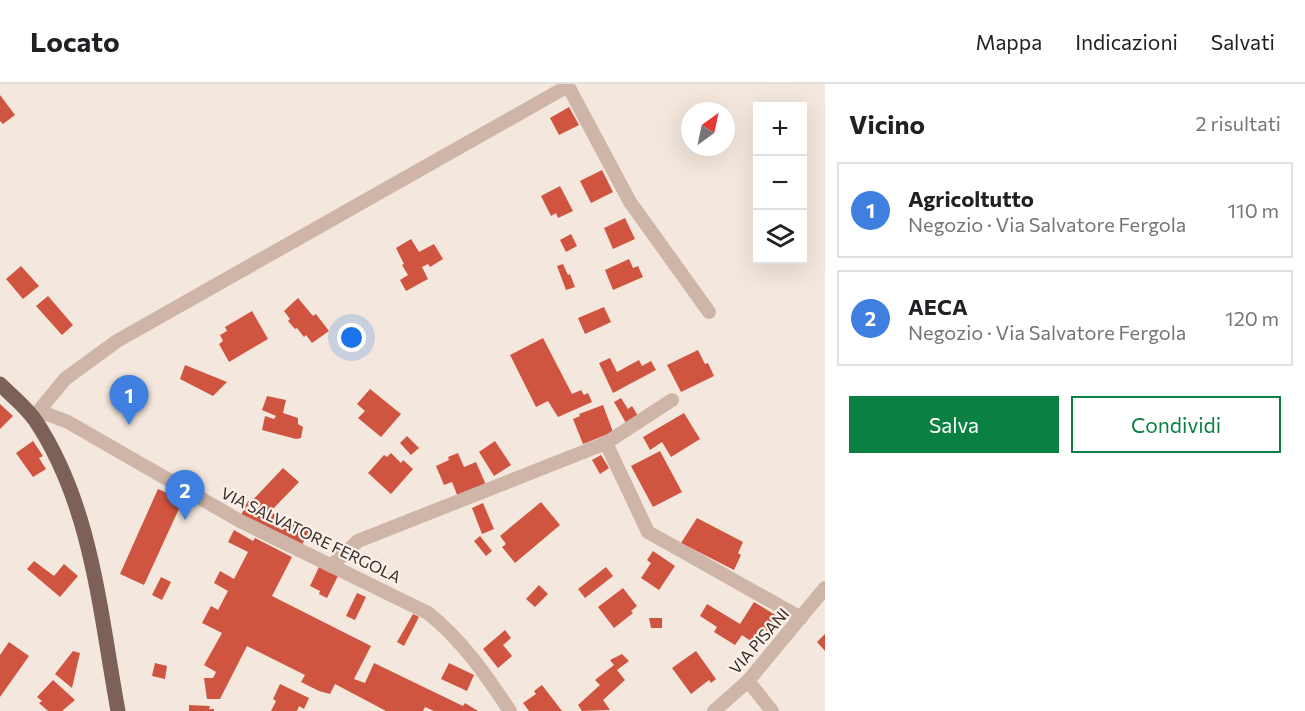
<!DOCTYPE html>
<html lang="it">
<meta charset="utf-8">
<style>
body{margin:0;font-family:Commissioner,sans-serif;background:#f6f6f6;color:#202124}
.controls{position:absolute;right:18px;top:18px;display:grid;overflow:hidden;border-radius:0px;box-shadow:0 6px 24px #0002}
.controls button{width:54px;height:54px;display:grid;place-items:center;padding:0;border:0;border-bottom:2px solid #e0e0e0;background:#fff;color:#202124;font:30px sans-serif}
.compass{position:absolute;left:681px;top:18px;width:54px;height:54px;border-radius:50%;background:#fff;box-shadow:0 6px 24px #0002;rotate:33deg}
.you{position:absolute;left:352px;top:254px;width:21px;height:21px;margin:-15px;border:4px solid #fff;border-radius:50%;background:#1a73e8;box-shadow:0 0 0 9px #1a73e833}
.badge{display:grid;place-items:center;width:39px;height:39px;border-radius:50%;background:#0b8043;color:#fff;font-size:20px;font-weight:700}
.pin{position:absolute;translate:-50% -50px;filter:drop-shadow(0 2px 3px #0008)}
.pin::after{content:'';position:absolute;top:32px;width:21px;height:18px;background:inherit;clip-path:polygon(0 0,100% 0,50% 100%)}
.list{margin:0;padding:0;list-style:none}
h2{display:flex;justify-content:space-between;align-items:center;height:78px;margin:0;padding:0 24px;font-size:26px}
h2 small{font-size:20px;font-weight:400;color:#757577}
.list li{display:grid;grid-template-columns:39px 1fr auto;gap:18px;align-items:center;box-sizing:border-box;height:96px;margin:0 12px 12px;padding:0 12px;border:2px solid #e0e0e0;border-radius:0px}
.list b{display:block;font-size:22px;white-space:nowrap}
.list p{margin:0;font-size:20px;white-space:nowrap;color:#757577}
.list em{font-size:20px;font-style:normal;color:#757577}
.actions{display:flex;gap:12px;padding:18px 24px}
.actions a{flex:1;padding:14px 0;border:2px solid #0b8043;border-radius:0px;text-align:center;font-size:21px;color:#0b8043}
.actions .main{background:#0b8043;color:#fff}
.icon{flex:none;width:33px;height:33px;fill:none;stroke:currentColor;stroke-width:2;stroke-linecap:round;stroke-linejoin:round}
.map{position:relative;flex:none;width:825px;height:627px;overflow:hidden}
header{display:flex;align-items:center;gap:36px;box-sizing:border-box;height:84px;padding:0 30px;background:#fff;border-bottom:2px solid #e0e0e0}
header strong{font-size:28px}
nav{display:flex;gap:33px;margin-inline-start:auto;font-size:21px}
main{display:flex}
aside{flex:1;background:#fff}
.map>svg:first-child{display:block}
.building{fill:#d05540}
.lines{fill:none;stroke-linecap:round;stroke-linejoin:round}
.minor{stroke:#ceb5a8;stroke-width:14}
.major{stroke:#7d6158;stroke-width:15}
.labels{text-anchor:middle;stroke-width:4.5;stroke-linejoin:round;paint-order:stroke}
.street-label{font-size:16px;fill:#3a2c29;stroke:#fbf2ea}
</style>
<header>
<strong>Locato</strong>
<nav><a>Mappa</a><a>Indicazioni</a><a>Salvati</a></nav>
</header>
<main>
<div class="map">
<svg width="825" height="627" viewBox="0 0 825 627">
<rect width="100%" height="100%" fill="#f4e7dd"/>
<!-- building -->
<g class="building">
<path d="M0,11L15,31L3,40L0,37Z"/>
<path d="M569,23L579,41L559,51L550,34Z"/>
<path d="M602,86L613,108L591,119L580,97Z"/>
<path d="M560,102L573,127L558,134L556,129L551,132L541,112Z"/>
<path d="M625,134L635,155L613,165L604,144Z"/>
<path d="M571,150L577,162L566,168L560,156Z"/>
<path d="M411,155L419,168L434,160L443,175L430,183L428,180L422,183L428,195L406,207L400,196L408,191L402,181L404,180L396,164Z"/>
<path d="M629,175L633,184L638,182L643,193L613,206L605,186Z"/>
<path d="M563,180L568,191L570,190L575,203L566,206L557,182Z"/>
<path d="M21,182L39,202L23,215L6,195Z"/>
<path d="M48,212L73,241L62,251L36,222Z"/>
<path d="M298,214L313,232L316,230L329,247L312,259L306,251L304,253L297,244L295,245L288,237L290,235L284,227Z"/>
<path d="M604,223L611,238L585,250L578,234Z"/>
<path d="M252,227L268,255L229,278L219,260L223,257L220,251L227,247L225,243Z"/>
<path d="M543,254L572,310L581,306L584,311L588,309L592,318L558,333L548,317L536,323L510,271Z"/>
<path d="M698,266L705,280L708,279L714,292L681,308L667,281Z"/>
<path d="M610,274L617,288L639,276L642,282L651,277L656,286L613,309L599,279Z"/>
<path d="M185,281L227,298L213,312L180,295Z"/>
<path d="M370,305L401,330L381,353L358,334L365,327L357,320Z"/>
<path d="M267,312L286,316L283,329L298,334V340L303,343L301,354L296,355L262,346L265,332L274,335L276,332L262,326Z"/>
<path d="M621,314L628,325L632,322L638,332L626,339L614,318Z"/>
<path d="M0,320L13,332L0,345Z"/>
<path d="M603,321L613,348L583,360L573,335L580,332L579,330Z"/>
<path d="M684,329L700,355L671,373L662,358L650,366L643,353Z"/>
<path d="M407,352L419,364L411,371L400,359Z"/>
<path d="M33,357L43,372L39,374L46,385L33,393L16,369Z"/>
<path d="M495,357L511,381L494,392L479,368Z"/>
<path d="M660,367L682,408L653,423L631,382Z"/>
<path d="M391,369L401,379L403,376L413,385L391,410L368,389L384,371L387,373Z"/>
<path d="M458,369L464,383L476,378L486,401L458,413L452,398L444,401L436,382L449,376L448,373Z"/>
<path d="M601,371L609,384L600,390L592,376Z"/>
<path d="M283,384L299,398L270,428L309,447L302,461L241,431L248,417L251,418Z"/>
<path d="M158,405L183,416L144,501L120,490Z"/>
<path d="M541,418L560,441L515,479L502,463L506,460L500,452Z"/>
<path d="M483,419L494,445L482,450L472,424Z"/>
<path d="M697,434L743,458L738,469L741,471L734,486L681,459Z"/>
<path d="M234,446L253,457L255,454L292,473L272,512L371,562L354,595L365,599L374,579L463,622L465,619L478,627H434L425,623L423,627H386L335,600L330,610L319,607L301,598L305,591L247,562L220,615H207L204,594H213L216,588L204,581L222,549L202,539L211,522L218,526L228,507L214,499L220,487L234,495L248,468L228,458Z"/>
<path d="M480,452L492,467L486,472L474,457Z"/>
<path d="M653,467L675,482L659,506L641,494L651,479L647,476Z"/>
<path d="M34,477L54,492L64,480L78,492L60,513L27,485Z"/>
<path d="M319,483L338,492L327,514L319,510L320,507L310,502Z"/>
<path d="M606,483L613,492L585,514L578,505Z"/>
<path d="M161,493L171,498L162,516L152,511Z"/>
<path d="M539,501L548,510L535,523L526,515Z"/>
<path d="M623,504L637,522L631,527L633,529L614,544L598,523Z"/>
<path d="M357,509L366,513L355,536L346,532Z"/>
<path d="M754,518L777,532L764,553L757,549L752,558L742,551L735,561L714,548L717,543L700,532L707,520L740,540Z"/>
<path d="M413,530L419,533L404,562L397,558Z"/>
<path d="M649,534H662V544H651Z"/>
<path d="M505,546L511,554L503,561L512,572L498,584L483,565Z"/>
<path d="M825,550V567L817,558Z"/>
<path d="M9,558L29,572L0,613V571Z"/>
<path d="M73,567L80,569L72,604L55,590Z"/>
<path d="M696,567L716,595L711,599L709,596L691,610L672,584Z"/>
<path d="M622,570L629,577L617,586L625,596L603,616L610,626L582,627L578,621L600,601L595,596L614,581L610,576Z"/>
<path d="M155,579L167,582L165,595L152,592Z"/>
<path d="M449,579L474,591L467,607L441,595Z"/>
<path d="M53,596L75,616L62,627H48L39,619L42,617L37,613Z"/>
<path d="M280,600L309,614L304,625L299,622L297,627H271L276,617L273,615Z"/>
<path d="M542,601L562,627H529L523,619L536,610L534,607Z"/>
<path d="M189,621L210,622L209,625H214V627H189Z"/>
</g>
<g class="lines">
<!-- minor -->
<g class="minor">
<path d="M33,334L65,295L117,257L568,2L630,118L709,228"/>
<path d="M33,334L47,330L68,338L240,437L428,529C462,556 486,591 510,627"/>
<path d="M606,359L648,448L801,534"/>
<path d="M331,482L358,457L606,359L672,316"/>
<path d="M748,597L772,627"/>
<path d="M714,627L748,597L825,504"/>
</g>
<!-- major -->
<path class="major" d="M0,300C11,311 26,323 35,336C92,421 100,529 118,627"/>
</g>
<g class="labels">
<!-- street labels -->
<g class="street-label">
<text transform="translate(311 451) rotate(26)" y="6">VIA SALVATORE FERGOLA</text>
<text transform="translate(759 557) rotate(-49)" y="6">VIA PISANI</text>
</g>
</g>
</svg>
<div class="controls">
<button>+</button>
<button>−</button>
<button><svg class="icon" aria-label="layers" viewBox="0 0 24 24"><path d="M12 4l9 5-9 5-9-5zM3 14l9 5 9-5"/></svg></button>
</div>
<svg class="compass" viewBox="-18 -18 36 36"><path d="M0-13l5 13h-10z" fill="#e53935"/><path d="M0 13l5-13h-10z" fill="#757577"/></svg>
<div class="you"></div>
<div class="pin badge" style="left:129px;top:341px;background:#3f7fe0">1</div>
<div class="pin badge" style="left:185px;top:436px;background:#3f7fe0">2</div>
</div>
<aside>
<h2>Vicino<small>2 risultati</small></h2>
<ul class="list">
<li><span class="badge" style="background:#3f7fe0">1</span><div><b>Agricoltutto</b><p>Negozio · Via Salvatore Fergola</p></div><em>110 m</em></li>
<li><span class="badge" style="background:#3f7fe0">2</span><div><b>AECA</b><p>Negozio · Via Salvatore Fergola</p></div><em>120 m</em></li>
</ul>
<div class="actions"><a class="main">Salva</a><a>Condividi</a></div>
</aside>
</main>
